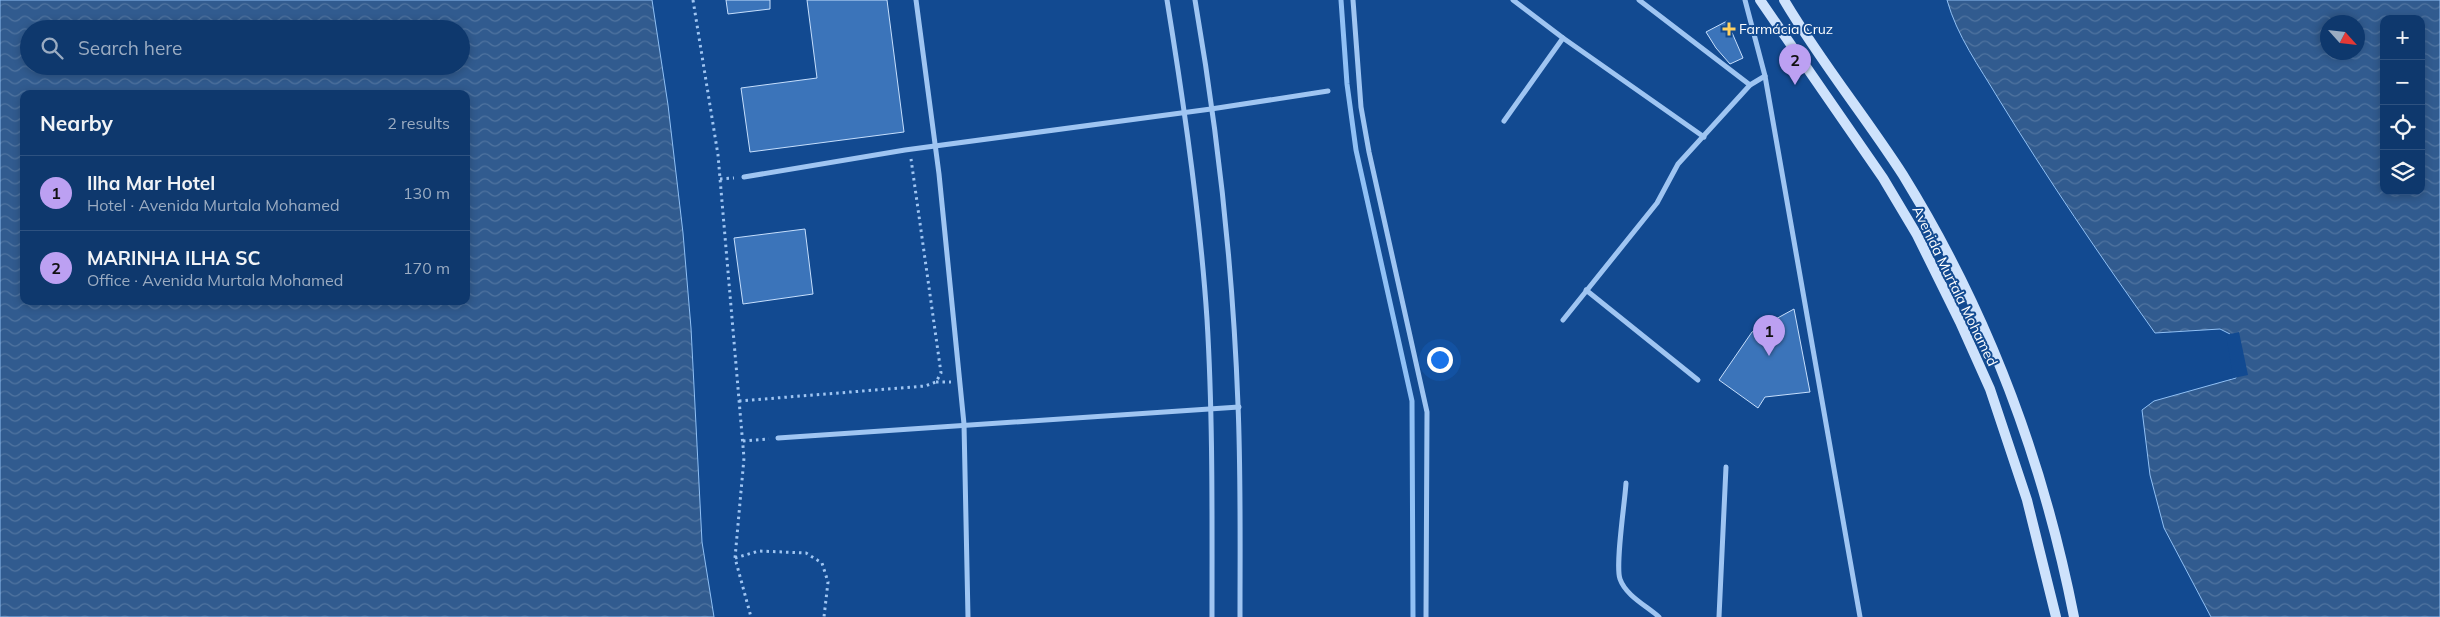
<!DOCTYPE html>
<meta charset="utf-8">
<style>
body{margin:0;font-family:Mulish,sans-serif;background:#173f72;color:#f1f3f6}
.controls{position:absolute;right:15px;top:15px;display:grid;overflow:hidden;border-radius:10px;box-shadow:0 2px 8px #0003}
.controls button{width:45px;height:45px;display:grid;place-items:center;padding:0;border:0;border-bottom:1px solid #2e5280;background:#0e386d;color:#f1f3f6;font:25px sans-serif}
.compass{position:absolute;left:2320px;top:15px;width:45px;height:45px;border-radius:50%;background:#0e386d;box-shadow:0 2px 8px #0003;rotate:117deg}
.you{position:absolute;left:1439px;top:359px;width:18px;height:18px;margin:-12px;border:4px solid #fff;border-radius:50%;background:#1a73e8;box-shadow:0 0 0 8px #1a73e833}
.badge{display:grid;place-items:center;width:32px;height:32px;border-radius:50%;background:#bca0f2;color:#111;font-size:16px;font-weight:700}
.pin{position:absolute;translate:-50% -41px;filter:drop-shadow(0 1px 2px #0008)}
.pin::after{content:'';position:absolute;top:26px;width:18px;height:15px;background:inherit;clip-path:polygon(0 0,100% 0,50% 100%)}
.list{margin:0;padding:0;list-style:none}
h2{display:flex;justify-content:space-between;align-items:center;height:65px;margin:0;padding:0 20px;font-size:21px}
h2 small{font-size:16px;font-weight:400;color:#9bacc2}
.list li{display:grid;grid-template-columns:32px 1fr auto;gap:15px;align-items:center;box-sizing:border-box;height:75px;padding:0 20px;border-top:1px solid #2e5280}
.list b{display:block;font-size:19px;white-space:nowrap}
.list p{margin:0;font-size:16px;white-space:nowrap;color:#9bacc2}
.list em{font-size:16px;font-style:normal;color:#9bacc2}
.icon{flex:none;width:28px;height:28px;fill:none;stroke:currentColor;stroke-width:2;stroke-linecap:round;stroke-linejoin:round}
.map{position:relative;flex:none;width:2440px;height:617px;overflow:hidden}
.search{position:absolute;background:#0e386d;box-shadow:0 2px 8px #0003;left:20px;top:20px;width:450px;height:55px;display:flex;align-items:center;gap:12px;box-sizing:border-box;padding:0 18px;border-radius:28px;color:#9bacc2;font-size:19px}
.panel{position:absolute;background:#0e386d;box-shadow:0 2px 8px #0003;left:20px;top:90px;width:450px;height:215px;border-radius:10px}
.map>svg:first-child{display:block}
.water{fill:url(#water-waves);stroke:#90c0f5;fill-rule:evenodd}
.pier{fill:#124a91}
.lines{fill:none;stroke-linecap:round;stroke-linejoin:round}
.stream{stroke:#90c0f5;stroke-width:5}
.building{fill:#3b74ba;stroke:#c6dffd}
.path{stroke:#9fc5f2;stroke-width:3;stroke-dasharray:2.5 4;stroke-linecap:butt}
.street{stroke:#9fc5f2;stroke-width:5}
.secondary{stroke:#cee2fc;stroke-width:10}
.poi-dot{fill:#ffd060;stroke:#124a91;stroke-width:2}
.labels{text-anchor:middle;stroke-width:4;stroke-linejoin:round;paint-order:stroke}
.poi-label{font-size:14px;fill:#fff;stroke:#124a91;text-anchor:start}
.street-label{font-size:14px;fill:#fff;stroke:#124a91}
</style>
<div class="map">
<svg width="2440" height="617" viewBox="0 0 2440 617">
<defs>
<pattern id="water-waves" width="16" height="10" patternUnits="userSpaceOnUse" patternTransform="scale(1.25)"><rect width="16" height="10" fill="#315b8f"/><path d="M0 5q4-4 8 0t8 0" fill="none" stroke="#5074a0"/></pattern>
</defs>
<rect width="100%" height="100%" fill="#124a91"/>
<!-- water -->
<g class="water">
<path d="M0,0H652L668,105L683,233L691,328L702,542L714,617H0ZM29,29H461V66H29ZM24,94H466V301H24Z"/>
<path d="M1947,0H2440V617H2211L2164,528L2150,475L2142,410L2154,401L2236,378L2230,334L2220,329L2155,333C2100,256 2047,178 1998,98C1979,66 1957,36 1947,0ZM2384,19H2421V191H2384ZM2328,22H2358V52H2328Z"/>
</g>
<!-- pier -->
<path class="pier" d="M2239,332L2248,375L2200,385L2233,376L2226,335Z"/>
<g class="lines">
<!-- stream -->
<path class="stream" d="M1341,0L1347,84L1356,150L1412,401L1413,617"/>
</g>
<!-- building -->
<g class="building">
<path d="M726,0H770V9L728,14Z"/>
<path d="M807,0H887L904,132L750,152L741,88L817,78Z"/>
<path d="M1727,21L1743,58L1730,64L1716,48L1706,32Z"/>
<path d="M805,229L813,294L743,304L734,238Z"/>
<path d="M1794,309L1810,392L1765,397L1758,408L1719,380L1752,332Z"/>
</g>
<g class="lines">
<!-- path -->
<g class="path">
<path d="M693,0L718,155L744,458L735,558L751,617"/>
<path d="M720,179L734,178"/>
<path d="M936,382H951"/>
<path d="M739,401L925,386L936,382L941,373L911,159"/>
<path d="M743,441L769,439"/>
<path d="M735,558L759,551L806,553L822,563L828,582L824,617"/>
</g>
<!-- street -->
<g class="street">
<path d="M916,0L939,174L964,424L968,617"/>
<path d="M1167,0C1184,104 1200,213 1207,319C1213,418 1212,518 1212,617"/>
<path d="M1195,0C1218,133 1233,270 1238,405C1241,476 1240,547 1240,617"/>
<path d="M1353,0L1361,107L1369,152L1427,412L1426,617"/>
<path d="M1513,0L1563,38L1704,137"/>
<path d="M1639,0L1750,85"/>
<path d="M1745,0L1765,76L1860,617"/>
<path d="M1504,121L1563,38"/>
<path d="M744,177L905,150L1211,109L1328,91"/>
<path d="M1586,290L1698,380"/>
<path d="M1563,320L1657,203L1678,164L1750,85L1765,76"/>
<path d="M778,438L1239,407"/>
<path d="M1626,483C1625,502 1615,565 1620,579C1626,596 1647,606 1659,617"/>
<path d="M1719,617L1726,467"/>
</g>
<!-- secondary -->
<g class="secondary">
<path d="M1760,0L1883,178L1917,235L1960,322L1990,389L2027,500L2056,617"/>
<path d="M1784,0C1820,61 1865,116 1903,175C1988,312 2043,460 2074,617"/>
</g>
</g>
<!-- markers -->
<path class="poi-dot" d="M1726.5 21.5h5v5h5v5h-5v5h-5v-5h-5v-5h5z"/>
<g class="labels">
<!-- poi labels -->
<g class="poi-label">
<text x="1739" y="34">Farmácia Cruz</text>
</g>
<!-- street labels -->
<g class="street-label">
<text transform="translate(1955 286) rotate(64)" y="5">Avenida Murtala Mohamed</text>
</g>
</g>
</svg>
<div class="controls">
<button>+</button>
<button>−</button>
<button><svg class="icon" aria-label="locate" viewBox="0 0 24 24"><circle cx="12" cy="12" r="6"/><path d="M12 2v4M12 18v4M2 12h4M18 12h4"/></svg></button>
<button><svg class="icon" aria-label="layers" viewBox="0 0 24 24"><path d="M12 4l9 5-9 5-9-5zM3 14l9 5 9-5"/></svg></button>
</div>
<svg class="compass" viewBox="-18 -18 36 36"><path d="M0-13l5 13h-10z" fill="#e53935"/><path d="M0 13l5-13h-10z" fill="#9bacc2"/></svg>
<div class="you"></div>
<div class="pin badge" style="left:1769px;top:356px">1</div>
<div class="pin badge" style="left:1795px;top:85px">2</div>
<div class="search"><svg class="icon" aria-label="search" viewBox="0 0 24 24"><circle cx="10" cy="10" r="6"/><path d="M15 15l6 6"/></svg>Search here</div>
<section class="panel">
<h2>Nearby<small>2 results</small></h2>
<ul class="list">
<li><span class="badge">1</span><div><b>Ilha Mar Hotel</b><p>Hotel · Avenida Murtala Mohamed</p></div><em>130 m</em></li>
<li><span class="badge">2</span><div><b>MARINHA ILHA SC</b><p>Office · Avenida Murtala Mohamed</p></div><em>170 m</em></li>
</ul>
</section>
</div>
